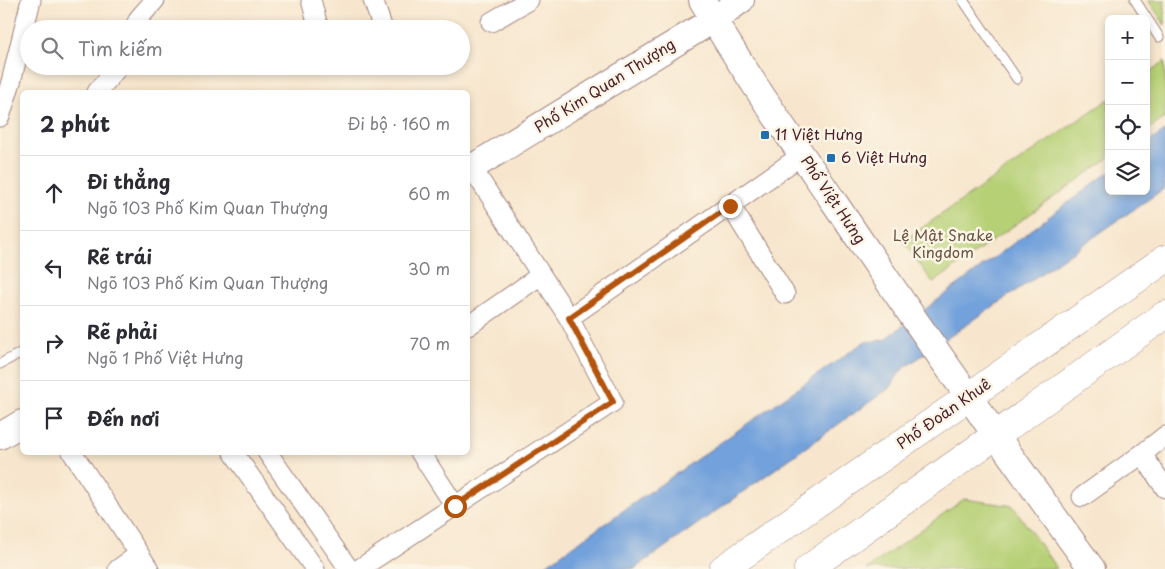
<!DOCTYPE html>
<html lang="vi">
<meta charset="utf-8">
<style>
body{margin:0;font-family:"Playpen Sans",sans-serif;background:#f2f2f3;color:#2b2b33}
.controls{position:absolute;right:15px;top:15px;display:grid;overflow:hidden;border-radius:8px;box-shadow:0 2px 8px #0003}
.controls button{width:45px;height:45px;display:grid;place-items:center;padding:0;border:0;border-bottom:1px solid #e1e1e2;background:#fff;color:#2b2b33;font:25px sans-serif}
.stop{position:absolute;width:15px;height:15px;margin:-11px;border:4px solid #b45309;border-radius:50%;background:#fff}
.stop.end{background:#b45309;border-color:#fff;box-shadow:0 1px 5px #0008}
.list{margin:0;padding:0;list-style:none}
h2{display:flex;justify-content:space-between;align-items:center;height:65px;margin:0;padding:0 20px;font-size:21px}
h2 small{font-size:16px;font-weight:400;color:#7c7c81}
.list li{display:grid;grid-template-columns:32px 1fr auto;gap:15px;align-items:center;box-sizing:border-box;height:75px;padding:0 20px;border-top:1px solid #e1e1e2}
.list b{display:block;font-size:19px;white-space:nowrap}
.list p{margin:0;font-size:16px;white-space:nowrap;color:#7c7c81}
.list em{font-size:16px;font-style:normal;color:#7c7c81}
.icon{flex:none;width:28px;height:28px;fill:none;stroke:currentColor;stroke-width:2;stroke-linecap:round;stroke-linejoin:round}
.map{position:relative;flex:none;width:1165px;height:569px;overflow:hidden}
.search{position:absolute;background:#fff;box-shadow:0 2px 8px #0003;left:20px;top:20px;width:450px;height:55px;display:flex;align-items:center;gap:12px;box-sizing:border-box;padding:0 18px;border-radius:28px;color:#7c7c81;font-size:19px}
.panel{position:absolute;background:#fff;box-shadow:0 2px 8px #0003;left:20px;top:90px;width:450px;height:365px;border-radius:8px}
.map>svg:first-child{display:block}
.green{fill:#b6d076;stroke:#807850}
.water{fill:#72a1db;stroke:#5e6083}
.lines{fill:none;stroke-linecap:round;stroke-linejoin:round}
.lane-casing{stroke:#a0827c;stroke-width:11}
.street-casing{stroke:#a0827c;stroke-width:21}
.secondary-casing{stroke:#a0827c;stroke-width:28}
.primary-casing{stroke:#a0827c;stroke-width:29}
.lane{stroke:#fff;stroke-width:9}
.street{stroke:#fff;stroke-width:19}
.secondary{stroke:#fff;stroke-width:26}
.primary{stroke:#fff;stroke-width:28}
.route{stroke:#b45309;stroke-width:6}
.poi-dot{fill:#1f6fb2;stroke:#fcf5e5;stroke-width:2}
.labels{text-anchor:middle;stroke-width:5;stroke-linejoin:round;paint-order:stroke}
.street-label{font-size:15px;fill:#4a1f2b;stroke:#fcf5e5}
.poi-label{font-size:15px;fill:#4a1f2b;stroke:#fcf5e5;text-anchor:start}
.park-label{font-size:15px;fill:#6a5442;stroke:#fcf5e5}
</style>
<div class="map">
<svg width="1165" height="569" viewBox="0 0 1165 569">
<rect width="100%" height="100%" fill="#fcf5e5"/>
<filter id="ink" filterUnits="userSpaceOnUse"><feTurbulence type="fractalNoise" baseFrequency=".02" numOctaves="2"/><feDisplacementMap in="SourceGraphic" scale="10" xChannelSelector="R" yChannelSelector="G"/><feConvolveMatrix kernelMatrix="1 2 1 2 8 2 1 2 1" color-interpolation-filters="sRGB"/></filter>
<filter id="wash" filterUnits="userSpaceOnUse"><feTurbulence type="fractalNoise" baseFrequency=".0096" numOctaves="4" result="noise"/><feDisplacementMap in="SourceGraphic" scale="20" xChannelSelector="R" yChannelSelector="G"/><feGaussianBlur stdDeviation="1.12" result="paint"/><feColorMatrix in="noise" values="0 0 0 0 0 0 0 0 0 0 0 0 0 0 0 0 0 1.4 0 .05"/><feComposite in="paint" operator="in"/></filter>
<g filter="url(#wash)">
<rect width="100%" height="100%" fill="#f7e6cd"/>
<!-- green -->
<g class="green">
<path d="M1148,0H1165V25Z"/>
<path d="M1165,61V118L1146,131V74Z"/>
<path d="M1109,99V158L933,283L903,241Z"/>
<path d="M964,499L1013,506L1057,569H867Z"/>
</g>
<!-- water -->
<path class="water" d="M1165,131V188L907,366L900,372L891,387L634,569H540L864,342L884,340L1109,172V191H1146V144Z"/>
</g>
<g filter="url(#ink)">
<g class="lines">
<defs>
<g id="lane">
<path d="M963,0L1017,79"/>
<path d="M1135,0L1159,37"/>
<path d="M0,364L22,352"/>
</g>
<g id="street">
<path d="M311,0L318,26"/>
<path d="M373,0L383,29"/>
<path d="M491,22L529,0"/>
<path d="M134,29L139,18L155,0"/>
<path d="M97,92L119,66"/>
<path d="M0,117L11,82L31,0"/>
<path d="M730,205L785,294"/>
<path d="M569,318L802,155"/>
<path d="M468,326L541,275"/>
<path d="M1165,436L1142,454L1165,488"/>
<path d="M72,452L149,569"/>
<path d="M233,452L315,569"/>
<path d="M267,452L349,569"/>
<path d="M420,452L455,506"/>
<path d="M1082,497L1142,454"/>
<path d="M118,569L138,555"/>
<path d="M359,569L613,402L569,318L472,168"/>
</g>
<g id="secondary">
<path d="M702,0C742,69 789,136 834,202C918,326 1004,448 1092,569"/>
<path d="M468,170L713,20L741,0"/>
<path d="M0,436L22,423"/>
</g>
<g id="primary">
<path d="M723,569L1165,259"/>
<path d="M808,569L1165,315"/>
</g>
</defs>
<!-- lane casing -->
<use href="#lane" class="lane-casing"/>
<!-- street casing -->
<use href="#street" class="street-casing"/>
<!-- secondary casing -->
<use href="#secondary" class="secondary-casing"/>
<!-- primary casing -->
<use href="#primary" class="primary-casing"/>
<!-- lane -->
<use href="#lane" class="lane"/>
<!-- street -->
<use href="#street" class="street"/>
<!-- secondary -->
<use href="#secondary" class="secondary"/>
<!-- primary -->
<use href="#primary" class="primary"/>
</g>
</g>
<g class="lines" filter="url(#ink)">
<!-- route -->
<path class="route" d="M455,506L613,402L569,318L730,206"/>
</g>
<!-- markers -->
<g class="poi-dot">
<rect x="760" y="130" width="10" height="10" rx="2.5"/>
<rect x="826" y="153" width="10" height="10" rx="2.5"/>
</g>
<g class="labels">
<!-- street labels -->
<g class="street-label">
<text transform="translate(605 86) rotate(-32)" y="5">Phố Kim Quan Thượng</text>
<text transform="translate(833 200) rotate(56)" y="5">Phố Việt Hưng</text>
<text transform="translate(944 414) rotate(-35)" y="5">Phố Đoàn Khuê</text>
</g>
<!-- poi labels -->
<g class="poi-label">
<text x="775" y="140">11 Việt Hưng</text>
<text x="841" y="163">6 Việt Hưng</text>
</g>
<!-- park labels -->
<g class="park-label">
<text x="943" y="241">Lệ Mật Snake<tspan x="943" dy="17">Kingdom</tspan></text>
</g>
</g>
</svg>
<div class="controls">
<button>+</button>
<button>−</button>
<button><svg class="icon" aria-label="locate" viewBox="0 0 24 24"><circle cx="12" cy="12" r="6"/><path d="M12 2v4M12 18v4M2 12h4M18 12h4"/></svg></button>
<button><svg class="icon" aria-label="layers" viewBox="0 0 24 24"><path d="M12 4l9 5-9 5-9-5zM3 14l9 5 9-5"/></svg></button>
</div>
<div class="stop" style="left:455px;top:506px"></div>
<div class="stop end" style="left:730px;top:206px"></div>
<div class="search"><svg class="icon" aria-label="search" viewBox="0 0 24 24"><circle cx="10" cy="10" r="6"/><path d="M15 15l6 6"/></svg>Tìm kiếm</div>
<section class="panel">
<h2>2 phút<small>Đi bộ · 160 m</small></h2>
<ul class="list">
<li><svg class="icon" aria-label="ahead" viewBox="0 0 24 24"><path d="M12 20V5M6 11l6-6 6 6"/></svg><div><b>Đi thẳng</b><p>Ngõ 103 Phố Kim Quan Thượng</p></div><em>60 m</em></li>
<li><svg class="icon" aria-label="left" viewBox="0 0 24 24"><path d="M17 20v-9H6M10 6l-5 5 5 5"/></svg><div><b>Rẽ trái</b><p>Ngõ 103 Phố Kim Quan Thượng</p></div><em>30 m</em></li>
<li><svg class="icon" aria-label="right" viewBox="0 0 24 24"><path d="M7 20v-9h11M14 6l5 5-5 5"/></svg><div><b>Rẽ phải</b><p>Ngõ 1 Phố Việt Hưng</p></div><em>70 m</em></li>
<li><svg class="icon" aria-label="arrive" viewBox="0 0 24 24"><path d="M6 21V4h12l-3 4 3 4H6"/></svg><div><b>Đến nơi</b></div></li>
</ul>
</section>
</div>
